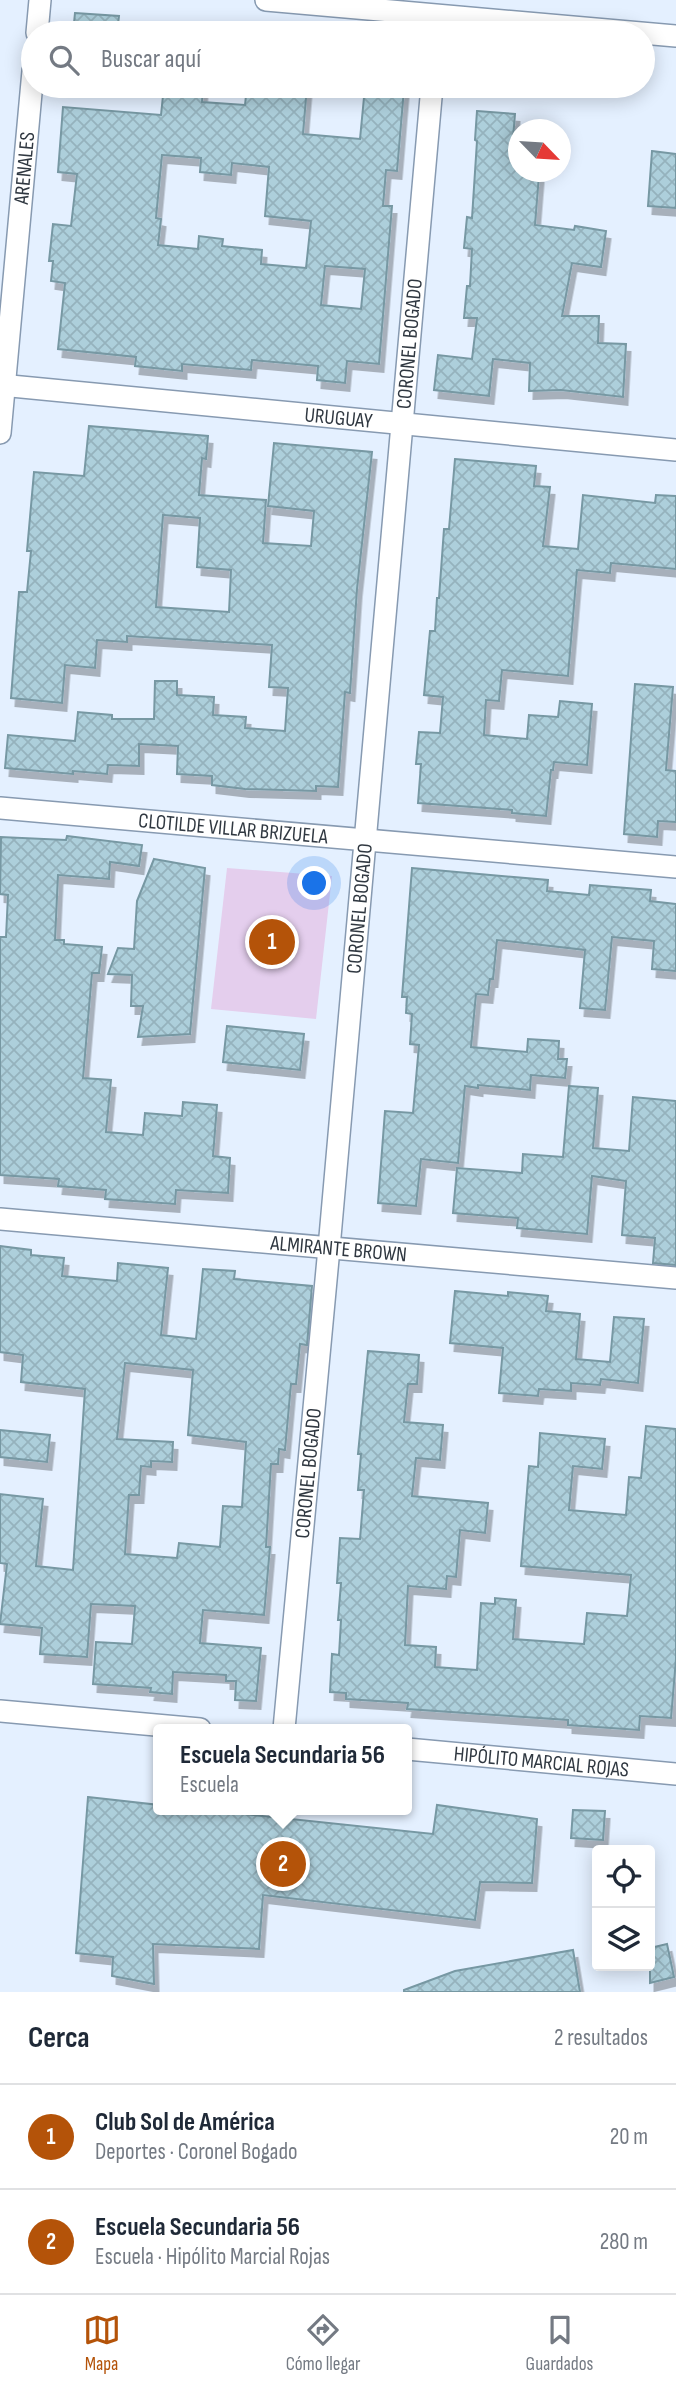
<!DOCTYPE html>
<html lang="es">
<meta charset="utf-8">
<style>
body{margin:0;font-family:"Sofia Sans Condensed",sans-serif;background:#f2f2f3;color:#1f2937}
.controls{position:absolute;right:21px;bottom:21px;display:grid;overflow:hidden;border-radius:7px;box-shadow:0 4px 18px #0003}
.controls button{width:63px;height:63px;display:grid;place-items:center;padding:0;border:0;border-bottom:2px solid #e0e1e3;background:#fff;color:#1f2937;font:35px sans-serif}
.compass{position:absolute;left:508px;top:119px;width:63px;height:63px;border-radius:50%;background:#fff;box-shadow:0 4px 18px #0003;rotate:115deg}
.you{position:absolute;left:315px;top:884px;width:24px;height:24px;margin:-18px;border:5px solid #fff;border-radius:50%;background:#1a73e8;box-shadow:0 0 0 10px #1a73e833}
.badge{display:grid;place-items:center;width:46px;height:46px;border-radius:50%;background:#b45309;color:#fff;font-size:23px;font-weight:700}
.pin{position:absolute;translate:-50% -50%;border:4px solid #fff;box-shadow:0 2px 7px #0006}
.popup{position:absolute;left:153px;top:1724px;width:259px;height:91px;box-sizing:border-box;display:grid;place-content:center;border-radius:7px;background:#fff;filter:drop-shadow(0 2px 5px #0005);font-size:23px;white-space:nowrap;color:#747a83}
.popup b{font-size:26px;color:#1f2937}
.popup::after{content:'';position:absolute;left:50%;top:100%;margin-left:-14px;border:14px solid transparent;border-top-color:#fff}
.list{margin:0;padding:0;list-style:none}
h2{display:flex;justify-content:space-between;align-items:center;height:91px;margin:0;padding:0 28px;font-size:30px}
h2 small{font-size:23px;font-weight:400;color:#747a83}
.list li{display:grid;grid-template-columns:46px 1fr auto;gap:21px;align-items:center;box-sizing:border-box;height:105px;padding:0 28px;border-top:2px solid #e0e1e3}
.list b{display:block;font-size:26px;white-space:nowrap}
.list p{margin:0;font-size:23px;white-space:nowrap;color:#747a83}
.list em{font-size:23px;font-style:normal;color:#747a83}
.icon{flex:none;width:38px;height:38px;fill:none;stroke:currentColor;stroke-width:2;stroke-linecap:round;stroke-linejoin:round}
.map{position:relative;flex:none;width:676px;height:1992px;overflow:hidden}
.search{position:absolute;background:#fff;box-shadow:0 4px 18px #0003;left:21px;right:21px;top:21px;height:77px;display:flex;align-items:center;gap:18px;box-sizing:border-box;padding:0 24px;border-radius:38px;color:#747a83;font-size:26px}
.sheet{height:301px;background:#fff}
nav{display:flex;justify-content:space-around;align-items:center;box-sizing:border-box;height:98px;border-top:2px solid #e0e1e3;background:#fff;font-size:19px;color:#747a83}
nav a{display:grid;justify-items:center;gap:4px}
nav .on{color:#b45309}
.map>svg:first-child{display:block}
.green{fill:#e4ceed}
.building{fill:url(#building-cross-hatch);stroke:#7798a3;stroke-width:2;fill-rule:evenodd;filter:url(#shadow)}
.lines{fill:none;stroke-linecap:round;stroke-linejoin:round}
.minor-casing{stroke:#879ab1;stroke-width:24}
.minor{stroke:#fff;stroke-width:21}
.labels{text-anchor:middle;stroke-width:5;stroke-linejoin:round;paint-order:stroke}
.street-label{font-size:21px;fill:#303841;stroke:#e4f0ff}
</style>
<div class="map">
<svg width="676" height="1992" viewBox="0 0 676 1992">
<defs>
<pattern id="building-cross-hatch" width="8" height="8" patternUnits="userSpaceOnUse" patternTransform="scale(1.75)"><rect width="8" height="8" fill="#adcfdb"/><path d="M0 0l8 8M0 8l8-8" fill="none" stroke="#95b2bd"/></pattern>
<filter id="shadow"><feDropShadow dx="4.5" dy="8" stdDeviation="0" flood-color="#0004"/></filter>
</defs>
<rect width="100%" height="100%" fill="#e4f0ff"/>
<!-- green -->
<path class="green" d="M227,868L332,876L316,1019L211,1009Z"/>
<!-- building -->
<g class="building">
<path d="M75,13L119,16L117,33H73Z"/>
<path d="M164,86H203L202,102L245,105L247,86H307L303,134L360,139L365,87L404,89L397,171L386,170L383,206H392L379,364L347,361L345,383L317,380L318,366L252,360L251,370L182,364V371L135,366L136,357L58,349L65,283L51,281L53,261H49L53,224L71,226L77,174L58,172L63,107L161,115ZM162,155L201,158L200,172L231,175L232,163L269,167L265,216L311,221L306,268L261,264L262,250L222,246L223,239L199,236L198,249L158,245L161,219L156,218ZM325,266L365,269L361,309L321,305Z"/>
<path d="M477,111L515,114L512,151H519V172H530V174L539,175L535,225L574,230L575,226L606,231L601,267L572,263L562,316H599L598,343L626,344L623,397L561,390L529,391L530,363L493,359L489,396L434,390L438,355L472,359L477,318H464L467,286H470L472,249L464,248L467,217L472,218L477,141L475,140Z"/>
<path d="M652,151L676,154V208L648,206Z"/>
<path d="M89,426L208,436L206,459L202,458L199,495L266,500L263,543L311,546L314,511L268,506L274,443L372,452L357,589L350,693L345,692L338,787L316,786V791L245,789L212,785V776L177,774L178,746L139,744V766L108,765L107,774L73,771V774L5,768L8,735L75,741L78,712L112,715V719H154L155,681H177V695L214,697L213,715L246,717L245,728L285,731L288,688L269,687L272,645L127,636V642L97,640L95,668L65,665L62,703L11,698L19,592H27L31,551H27L34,472L84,476ZM163,515L200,518L197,567L231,570L229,612L156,607Z"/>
<path d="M455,459L536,466L534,486L550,487L543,546L578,549L583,495L655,503L656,495L676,496V569L611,563L610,573L577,570L568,676L502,670L499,701L486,700L484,735L527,739L529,715L558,717L560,701L592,704L587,765L554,762L553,770H551L546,816L512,813V810L418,803L421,764H416L419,732L440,733L443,697L424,695L430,631H435L437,598H439L444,529H449Z"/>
<path d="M635,684L673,687L666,770L676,771V822L658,821L657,837L624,834Z"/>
<path d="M67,836L142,845L139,866L110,862L109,879L58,875L55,940H64V944L102,947L99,973H92L83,1078L111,1080L106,1132L143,1135L145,1113L182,1116L183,1102L217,1105L213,1156L230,1158L228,1193L176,1190L175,1204L105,1199L106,1190L58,1186L59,1179L0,1175V937H6L8,895L0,894L1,837L66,840Z"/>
<path d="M154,859L205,868L190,1034L138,1037L143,1006H131L132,975L108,974L118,948L134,949L137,901Z"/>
<path d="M412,868L548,880L547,891L589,895L590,885L651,890L650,901L676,904V971L652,969L654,941L612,937L605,1010L580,1008L585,950L497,940L493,979H490L488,995L476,994L471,1047L527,1052L528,1039L559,1041L558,1059H567L565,1078L531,1075L530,1090L478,1085V1088L465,1086L458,1163L421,1159L416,1206L378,1203L385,1111L413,1113L419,1045L410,1044L412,1014L406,1013L407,997H402Z"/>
<path d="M227,1026L304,1034L300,1070L223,1062Z"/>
<path d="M569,1086L598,1088L593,1148L629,1151L633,1097L676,1101V1265L653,1263L655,1238L622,1235L626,1181L592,1176L587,1234L517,1228L518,1218L453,1213L457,1168L522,1173L523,1154L563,1157Z"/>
<path d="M0,1246L31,1250V1255L64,1258L62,1276L117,1281L118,1263L168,1268L161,1335L196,1339L203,1269L235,1271L234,1279L312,1286L307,1345L300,1344L296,1384H291L285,1450L279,1449L278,1464H271L266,1547H270L264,1615L203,1610L200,1643L261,1648L256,1701L235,1700L236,1681H226V1675L173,1672L172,1694L150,1692L151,1688L93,1684L96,1642L132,1644L135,1606L91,1604L87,1657L40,1654L42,1628L0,1624L7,1564L0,1563V1494L43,1499L36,1566L73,1570L85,1389L21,1382L23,1355L0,1352ZM125,1363L193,1370L188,1435L246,1442L242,1507L223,1506L220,1547L179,1543L177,1558L125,1554L129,1495H139L141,1466L151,1467V1461L172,1462L173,1442L117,1439Z"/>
<path d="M455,1291L508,1296V1292L548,1296L546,1311L580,1314L576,1359L610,1362L614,1317L644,1319L638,1383L601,1379L600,1385L571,1383V1391L539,1389L538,1396L499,1393L503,1348L450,1343Z"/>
<path d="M368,1351L419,1355L417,1384H408L404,1422L443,1425L440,1460L416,1458L412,1496L488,1503L485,1533L460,1530L456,1577L447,1576L446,1589L408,1586L405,1645L436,1647L435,1667L477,1670L481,1603L495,1604V1598L516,1600L513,1639L584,1644L587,1613L627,1616L631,1575L521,1566L529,1466L538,1467L540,1433L605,1439L602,1469L573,1466L569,1510L626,1515L629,1477L641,1478L646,1426L676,1429V1659L671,1718L640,1716L639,1730L568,1725V1720L407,1709L408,1703L346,1699V1693L330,1692L332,1654L339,1655L341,1620H338L341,1583H337L340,1538L360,1539L364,1490H358L361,1454H358Z"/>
<path d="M0,1430L50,1435L47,1462L0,1457Z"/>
<path d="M88,1797L159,1805V1810H205L433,1834L437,1805L537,1819L532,1883L480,1882L475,1920L263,1895L259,1949L153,1944L154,1984L112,1976L113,1957L76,1953Z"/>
<path d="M573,1810L605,1811L603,1840L571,1838Z"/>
<path d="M667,1944L674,1977L650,1983V1948Z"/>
<path d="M573,1950L580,1992H404V1990L455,1971Z"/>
</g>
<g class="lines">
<defs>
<g id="minor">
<path d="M266,0L676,36"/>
<path d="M37,33L40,0"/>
<path id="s1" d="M0,385L676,450"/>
<path id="s2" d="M0,433L33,71"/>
<path id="s3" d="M0,808L676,867"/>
<path id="s4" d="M0,1219L676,1278"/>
<path d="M0,1711L200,1729"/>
<path id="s5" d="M284,1729L329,1248L432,86"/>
<path id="s6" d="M407,1749L676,1774"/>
</g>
</defs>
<!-- minor casing -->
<use href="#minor" class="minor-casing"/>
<!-- minor -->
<use href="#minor" class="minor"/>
</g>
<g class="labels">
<!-- street labels -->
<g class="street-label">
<text dy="7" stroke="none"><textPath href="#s2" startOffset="266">ARENALES</textPath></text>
<text dy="7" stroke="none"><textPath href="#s5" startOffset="1391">CORONEL BOGADO</textPath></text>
<text dy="7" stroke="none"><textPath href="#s1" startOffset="340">URUGUAY</textPath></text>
<text dy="7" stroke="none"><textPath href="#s3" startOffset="234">CLOTILDE VILLAR BRIZUELA</textPath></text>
<text dy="7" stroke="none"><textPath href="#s5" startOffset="824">CORONEL BOGADO</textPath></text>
<text dy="7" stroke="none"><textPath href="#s4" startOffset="340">ALMIRANTE BROWN</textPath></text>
<text dy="7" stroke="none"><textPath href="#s5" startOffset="257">CORONEL BOGADO</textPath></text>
<text dy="7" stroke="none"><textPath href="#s6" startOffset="135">HIPÓLITO MARCIAL ROJAS</textPath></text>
</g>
</g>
</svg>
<div class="controls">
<button><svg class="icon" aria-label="locate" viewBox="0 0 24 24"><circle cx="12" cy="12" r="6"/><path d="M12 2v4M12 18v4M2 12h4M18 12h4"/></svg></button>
<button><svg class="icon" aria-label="layers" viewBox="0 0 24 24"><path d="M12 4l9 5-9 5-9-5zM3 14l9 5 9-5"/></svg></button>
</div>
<svg class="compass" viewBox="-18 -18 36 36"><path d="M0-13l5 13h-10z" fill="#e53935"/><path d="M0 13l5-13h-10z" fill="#747a83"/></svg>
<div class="you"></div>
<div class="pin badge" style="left:272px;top:942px">1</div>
<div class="pin badge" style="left:283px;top:1864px">2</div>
<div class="popup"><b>Escuela Secundaria 56</b>Escuela</div>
<div class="search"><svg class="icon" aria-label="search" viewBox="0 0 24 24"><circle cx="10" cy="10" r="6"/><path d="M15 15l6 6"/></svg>Buscar aquí</div>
</div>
<section class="sheet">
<h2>Cerca<small>2 resultados</small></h2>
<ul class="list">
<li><span class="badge">1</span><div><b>Club Sol de América</b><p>Deportes · Coronel Bogado</p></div><em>20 m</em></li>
<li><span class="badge">2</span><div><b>Escuela Secundaria 56</b><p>Escuela · Hipólito Marcial Rojas</p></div><em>280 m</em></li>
</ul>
</section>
<nav>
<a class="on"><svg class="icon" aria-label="map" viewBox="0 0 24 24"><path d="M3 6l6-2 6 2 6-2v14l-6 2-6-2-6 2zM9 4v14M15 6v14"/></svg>Mapa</a>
<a><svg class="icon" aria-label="directions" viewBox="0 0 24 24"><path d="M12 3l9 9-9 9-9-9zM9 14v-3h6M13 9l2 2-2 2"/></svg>Cómo llegar</a>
<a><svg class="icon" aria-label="saved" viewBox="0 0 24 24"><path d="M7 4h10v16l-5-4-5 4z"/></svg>Guardados</a>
</nav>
